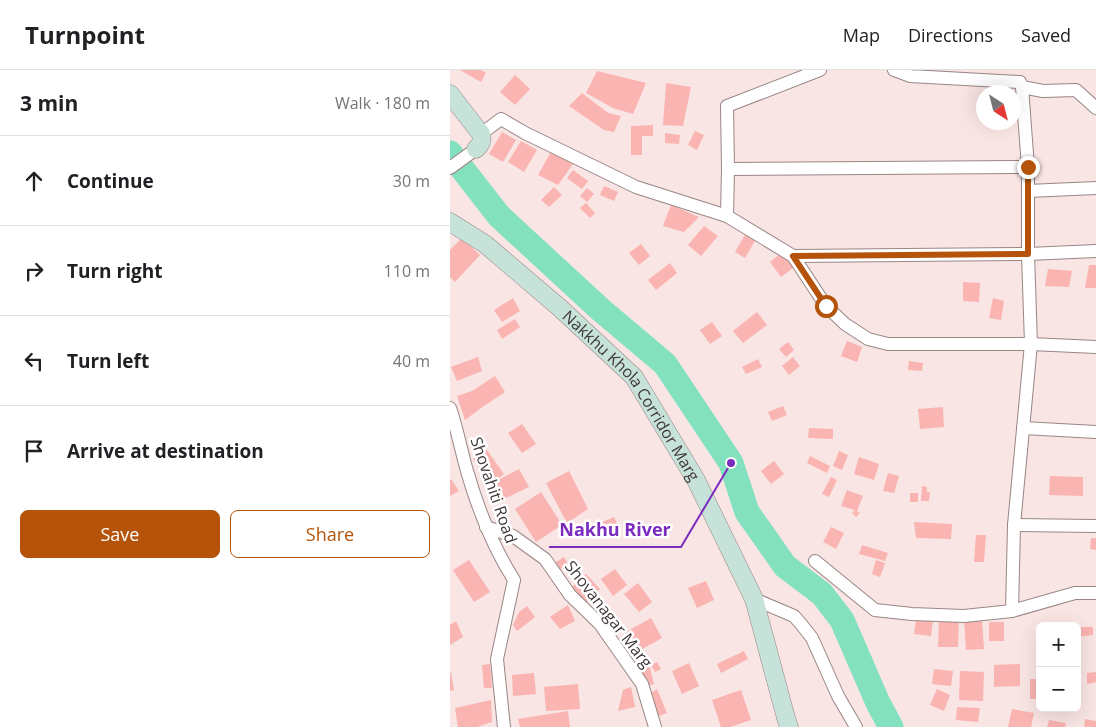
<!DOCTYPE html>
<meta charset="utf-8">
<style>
body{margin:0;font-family:"Open Sans",sans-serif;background:#f2f2f2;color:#202124}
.controls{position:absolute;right:15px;bottom:15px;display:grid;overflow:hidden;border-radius:8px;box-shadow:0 5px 20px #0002}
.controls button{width:45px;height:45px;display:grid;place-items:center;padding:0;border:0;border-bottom:1px solid #e0e0e0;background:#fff;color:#202124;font:25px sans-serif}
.compass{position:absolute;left:526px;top:15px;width:45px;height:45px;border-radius:50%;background:#fff;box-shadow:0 5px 20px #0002;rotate:144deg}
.stop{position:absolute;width:15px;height:15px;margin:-11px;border:4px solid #b45309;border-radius:50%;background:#fff}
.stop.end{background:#b45309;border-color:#fff;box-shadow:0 1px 5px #0008}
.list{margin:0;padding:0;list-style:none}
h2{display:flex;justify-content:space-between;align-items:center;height:65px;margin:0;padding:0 20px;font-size:21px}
h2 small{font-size:16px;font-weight:400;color:#757577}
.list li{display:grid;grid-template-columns:32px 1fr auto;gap:15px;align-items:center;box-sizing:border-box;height:90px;padding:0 20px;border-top:1px solid #e0e0e0}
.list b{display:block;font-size:19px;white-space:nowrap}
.list em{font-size:16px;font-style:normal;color:#757577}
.actions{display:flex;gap:10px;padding:15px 20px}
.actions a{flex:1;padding:11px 0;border:1px solid #b45309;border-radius:8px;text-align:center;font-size:18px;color:#b45309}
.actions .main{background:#b45309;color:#fff}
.icon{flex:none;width:28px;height:28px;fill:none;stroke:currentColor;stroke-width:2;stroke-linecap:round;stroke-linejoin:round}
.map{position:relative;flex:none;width:646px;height:657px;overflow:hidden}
header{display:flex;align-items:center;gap:30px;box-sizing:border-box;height:70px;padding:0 25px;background:#fff;border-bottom:1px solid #e0e0e0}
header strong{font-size:24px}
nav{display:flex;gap:28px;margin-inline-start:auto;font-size:18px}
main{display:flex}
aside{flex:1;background:#fff}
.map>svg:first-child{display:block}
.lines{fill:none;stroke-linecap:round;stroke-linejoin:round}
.river{stroke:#83e1bf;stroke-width:25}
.building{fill:#fab4b1}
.street-casing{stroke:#988685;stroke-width:14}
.secondary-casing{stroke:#988685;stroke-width:19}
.street{stroke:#fff;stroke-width:12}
.secondary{stroke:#c6e2d9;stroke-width:18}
.route{stroke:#b45309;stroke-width:6}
.labels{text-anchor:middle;stroke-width:5;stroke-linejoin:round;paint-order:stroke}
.street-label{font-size:16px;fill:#403838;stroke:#fff}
.leader{fill:none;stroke:#7b2cbf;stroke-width:2}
.callout-dot{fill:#7b2cbf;stroke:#fff;stroke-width:2}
.callout-label{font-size:18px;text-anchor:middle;font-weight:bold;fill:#7b2cbf;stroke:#fff;stroke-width:5;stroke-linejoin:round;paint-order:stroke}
</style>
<header>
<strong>Turnpoint</strong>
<nav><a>Map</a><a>Directions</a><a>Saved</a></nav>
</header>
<main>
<aside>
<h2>3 min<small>Walk · 180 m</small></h2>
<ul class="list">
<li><svg class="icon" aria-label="ahead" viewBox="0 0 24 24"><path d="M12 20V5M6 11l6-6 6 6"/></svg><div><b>Continue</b></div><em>30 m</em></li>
<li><svg class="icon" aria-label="right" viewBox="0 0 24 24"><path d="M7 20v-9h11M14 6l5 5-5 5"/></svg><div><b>Turn right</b></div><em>110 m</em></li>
<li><svg class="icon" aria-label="left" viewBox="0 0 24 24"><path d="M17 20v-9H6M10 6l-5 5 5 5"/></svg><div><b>Turn left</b></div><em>40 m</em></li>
<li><svg class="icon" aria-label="arrive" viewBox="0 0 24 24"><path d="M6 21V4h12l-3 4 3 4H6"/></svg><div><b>Arrive at destination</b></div></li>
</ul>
<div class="actions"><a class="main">Save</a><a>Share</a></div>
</aside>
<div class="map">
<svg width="646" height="657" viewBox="0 0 646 657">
<rect width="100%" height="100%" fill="#f9e5e4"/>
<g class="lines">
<!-- river -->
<path class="river" d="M0,83L49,146L151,240L215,294L281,393L297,442L335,496L372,524L392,550L428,633L441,657"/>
</g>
<!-- building -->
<g class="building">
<path d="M10,0H31L36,3L31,12Z"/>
<path d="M147,1L196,13L183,44L163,38L136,23Z"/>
<path d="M65,5L80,19L65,35L50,22Z"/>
<path d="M216,13L241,17L233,56L213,55Z"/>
<path d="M132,23L158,43L171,46L164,62L154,60L119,36Z"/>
<path d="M203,55V66H192V85H181V56Z"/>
<path d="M245,61L254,65L247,80L238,75Z"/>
<path d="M52,62L66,70L53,92L39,84Z"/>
<path d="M215,63L230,65L229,74L215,73Z"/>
<path d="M71,71L87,80L74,102L58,92Z"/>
<path d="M102,80L123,94L108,115L88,105Z"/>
<path d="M123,100L138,111L132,119L117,108Z"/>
<path d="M154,116L168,122L164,131L150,125Z"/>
<path d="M104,117L112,125L99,137L91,130Z"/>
<path d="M137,118L144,124L137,132L130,126Z"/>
<path d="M136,133L145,143L140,148L130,138Z"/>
<path d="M221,135L249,147L234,162L213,156Z"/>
<path d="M254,156L268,166L251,186L238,175Z"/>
<path d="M296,163L306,169L295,188L285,182Z"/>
<path d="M12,168L30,185L5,212L0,207V180Z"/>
<path d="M191,174L200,186L189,195L179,183Z"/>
<path d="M332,182L343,198L331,207L320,192Z"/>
<path d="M220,193L227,203L206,220L198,210Z"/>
<path d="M639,195H646V218H635Z"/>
<path d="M598,199L622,201L619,217L595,216Z"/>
<path d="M513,212L530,213L529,232L513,231Z"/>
<path d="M63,228L70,241L52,252L44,240Z"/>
<path d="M543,228L554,231L551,250L539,248Z"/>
<path d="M307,242L317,255L293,273L283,261Z"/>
<path d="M65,249L70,257L52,269L47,260Z"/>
<path d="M262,252L272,266L260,274L250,260Z"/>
<path d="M397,271L412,277L407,292L391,286Z"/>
<path d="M338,272L344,280L336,287L329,279Z"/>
<path d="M28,287L32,301L7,311L1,297Z"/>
<path d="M343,287L350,296L339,305L332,296Z"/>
<path d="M308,289L312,297L296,304L292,297Z"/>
<path d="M459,291L473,293L472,301L458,300Z"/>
<path d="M45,306L55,322L31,338L15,350L7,326L22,321Z"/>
<path d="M333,336L337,345L322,351L318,342Z"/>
<path d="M493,337L494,357L470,359L468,339Z"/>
<path d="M72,354L86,374L72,383L58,363Z"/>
<path d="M359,358L383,359V369L358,368Z"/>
<path d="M37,380L54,404L42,413L69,399L79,417L43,434L36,415L40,413L23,389Z"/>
<path d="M389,381L398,385L392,400L383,396Z"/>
<path d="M360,386L380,396L377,403L357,393Z"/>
<path d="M409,387L429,394L424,410L404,404Z"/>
<path d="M324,391L334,404L321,414L311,401Z"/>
<path d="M119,401L138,439L117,453L96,413Z"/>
<path d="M438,403L449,406L444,423L433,421Z"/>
<path d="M600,406L633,407V426L599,425Z"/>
<path d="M381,407L387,410L379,427L372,424Z"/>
<path d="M1,409L9,421L0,426V410Z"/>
<path d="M472,416L477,417V422H480L479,431H471Z"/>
<path d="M397,420L413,426L407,441L410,443L406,447L402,443L405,440L391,436Z"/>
<path d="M91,422L112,455L86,472L65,439Z"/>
<rect x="460" y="423" width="8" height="9"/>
<path d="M164,447L169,458L154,463L148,454Z"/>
<path d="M464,452L502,454L501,469L466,468Z"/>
<path d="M381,457L394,463L386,479L373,472Z"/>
<path d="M526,465H536L534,492H524Z"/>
<path d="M641,468H646V480L640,479Z"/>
<path d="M412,475L438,483L435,491L409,484Z"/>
<path d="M114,487L118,494L108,501L103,494Z"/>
<path d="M19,490L40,522L24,532L3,500Z"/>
<path d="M426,490L435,493L430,507L422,504Z"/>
<path d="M165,499L177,515L163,526L151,509Z"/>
<path d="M136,504L150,519L134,535L119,520Z"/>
<path d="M256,511L264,530L247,538L238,518Z"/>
<path d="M188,513L202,532L189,542L174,524Z"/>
<path d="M118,535L125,551L110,559L100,547Z"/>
<path d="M77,536L85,547L67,561L63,555L69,542Z"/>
<path d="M201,548L212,568L187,582L176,562Z"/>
<path d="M489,548L509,549L508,577H488Z"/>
<path d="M466,549L483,551L481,566L464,564Z"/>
<path d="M532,549L534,579L516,580L514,550Z"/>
<path d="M6,551L13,567L0,575V555Z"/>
<rect x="539" y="552" width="15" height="19"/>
<path d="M627,557H643V565L627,567Z"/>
<path d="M294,581L298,589L271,603L267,594Z"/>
<path d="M207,592L211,599L205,602L201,595Z"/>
<path d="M239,593L249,616L232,624L222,601Z"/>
<path d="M40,594L42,618H34L32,595Z"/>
<path d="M199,594L204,614L196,616L186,598Z"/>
<path d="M570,594V616L544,617V595Z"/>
<path d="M484,599L503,601L501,616L482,614Z"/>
<path d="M510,601L534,602L533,631L509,630Z"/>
<path d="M1,602L4,620L0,621V603Z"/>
<path d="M646,602V612L637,614V603Z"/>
<path d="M84,603L86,624L63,626L62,605Z"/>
<rect x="580" y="609" width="10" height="20"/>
<path d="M128,614L130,639L96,641L94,617Z"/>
<path d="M181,617L185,637L168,641L173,620Z"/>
<path d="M207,619L217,643L209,646L199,624Z"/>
<path d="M487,619L500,625L494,641L480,635Z"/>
<path d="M291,620L301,650L280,657H271L262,630Z"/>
<path d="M41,630L42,652L27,657H8L5,638Z"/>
<path d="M507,637L530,638L528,652L506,650Z"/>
<path d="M562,639L584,643L581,657H558Z"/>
<path d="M118,641L120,657H70L68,649Z"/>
<path d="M635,649L646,651V657H634Z"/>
<path d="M599,650L616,653L615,657H597Z"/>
</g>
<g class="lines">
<defs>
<g id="street">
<path d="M444,0L460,6L570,12L572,17L578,97V184L581,274L564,455L562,541"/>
<path d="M572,17L593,21L626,20L646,38"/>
<path d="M31,64L51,49L75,63L186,117L277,146L343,186L376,236L395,254L418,269L438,274H581L646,277"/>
<path d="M0,98L26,79"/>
<path d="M278,99L578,97"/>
<path d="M578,121L646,118"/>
<path d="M277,146L278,99L277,36L370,0"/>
<path d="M343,186L578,184L646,181"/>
<path d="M0,338C7,358 11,380 17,401C28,439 43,477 64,510L47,589L54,657"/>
<path d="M573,358L646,362"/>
<path d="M564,455L646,456"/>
<path d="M36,457L63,466L95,489L120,525L150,554L192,614L205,657"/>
<path d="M365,491L425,540L462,544L514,546L562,541L625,523H646"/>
<path d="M304,529L344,546L351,554L362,568L388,626L406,657"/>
</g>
<g id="secondary">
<path d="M0,24L31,64C33,71 31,74 26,79"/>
<path id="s1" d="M0,152L35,174L110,238L184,307L246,410L304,529L336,648L339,657"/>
</g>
</defs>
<!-- street casing -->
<use href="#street" class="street-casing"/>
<!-- secondary casing -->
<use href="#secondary" class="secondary-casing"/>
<!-- street -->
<use href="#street" class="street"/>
<!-- secondary -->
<use href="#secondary" class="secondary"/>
</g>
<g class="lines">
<!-- route -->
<path class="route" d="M376,236L343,186L578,184V97"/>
</g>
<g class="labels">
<!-- street labels -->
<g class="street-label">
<text dy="6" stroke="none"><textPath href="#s1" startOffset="254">Nakkhu Khola Corridor Marg</textPath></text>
<text transform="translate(44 420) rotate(71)" y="6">Shovahiti Road</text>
<text transform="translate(159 544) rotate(52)" y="6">Shovanagar Marg</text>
</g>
</g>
<!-- callouts -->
<path class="leader" d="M281 393L231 477H99"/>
<circle class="callout-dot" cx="281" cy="393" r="5"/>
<g class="callout-label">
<text x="165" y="466">Nakhu River</text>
</g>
</svg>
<div class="controls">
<button>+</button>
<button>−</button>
</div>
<svg class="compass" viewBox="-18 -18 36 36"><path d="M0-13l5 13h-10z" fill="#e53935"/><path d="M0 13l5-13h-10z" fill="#757577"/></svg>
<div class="stop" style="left:376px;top:236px"></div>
<div class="stop end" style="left:578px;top:97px"></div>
</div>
</main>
